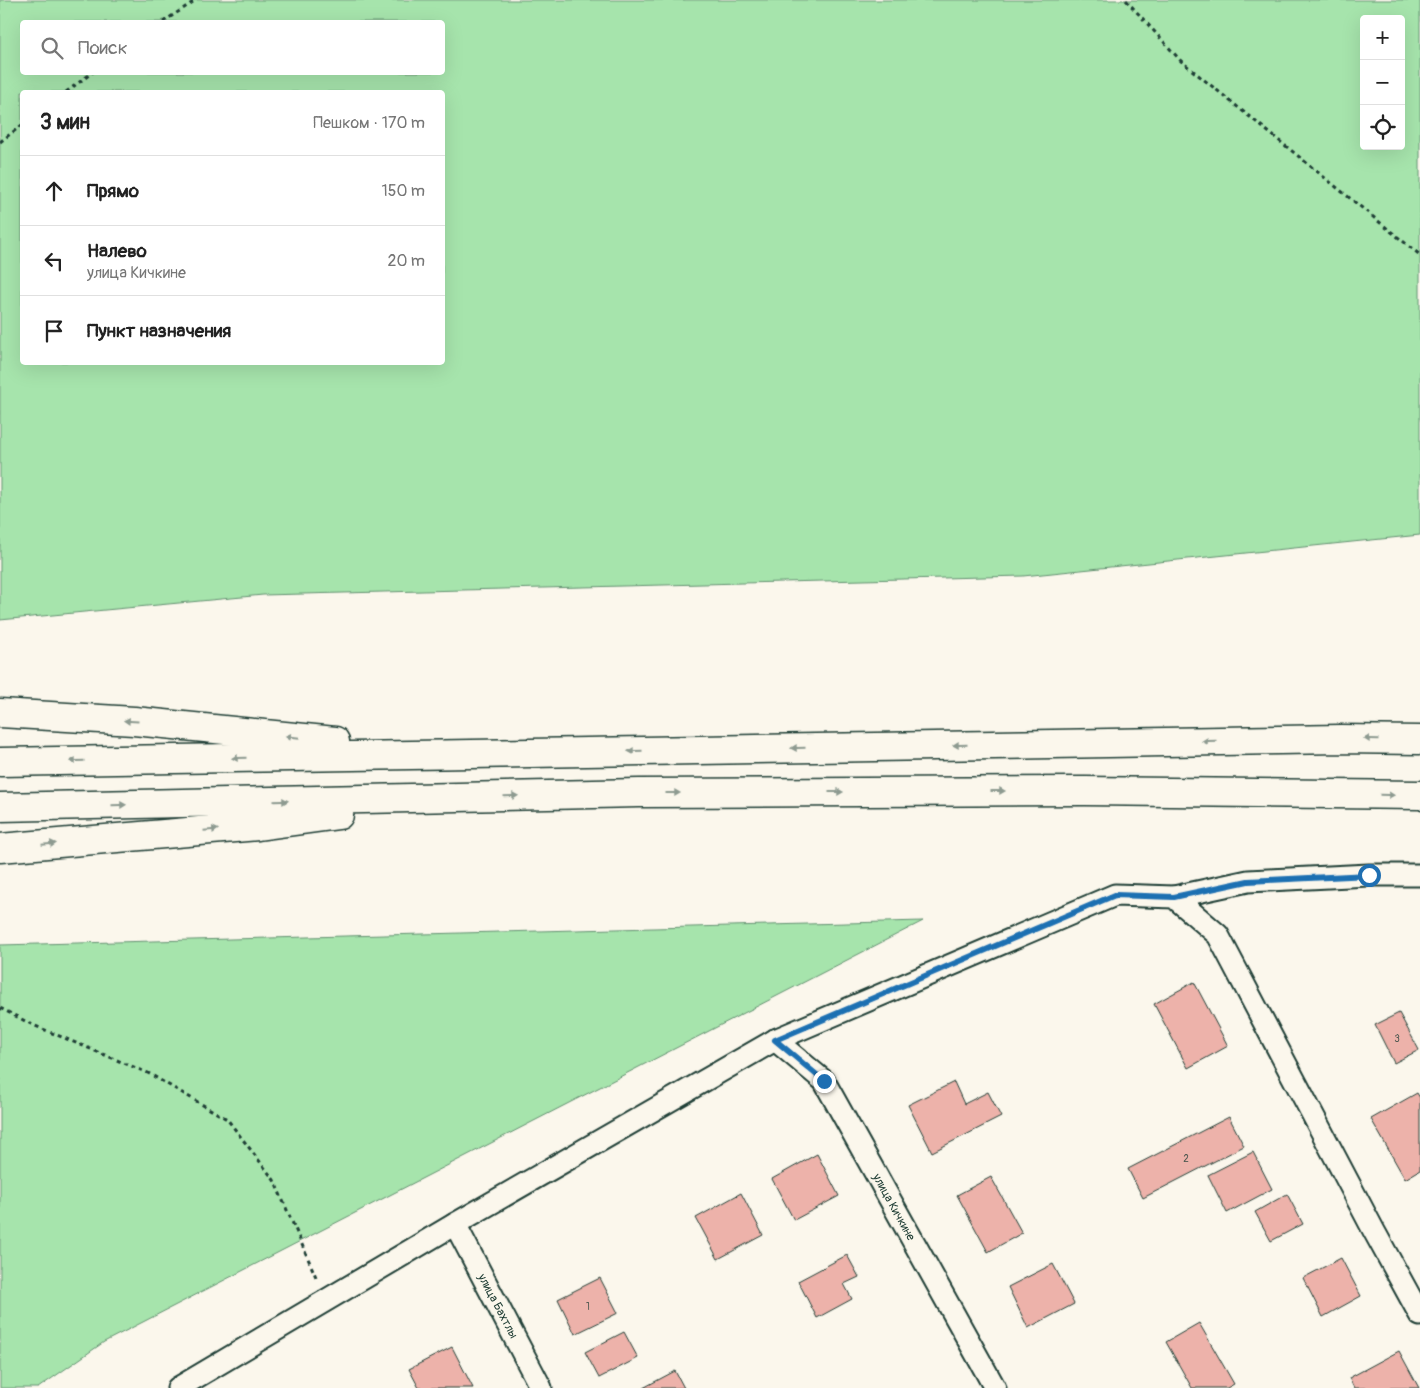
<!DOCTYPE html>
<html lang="ru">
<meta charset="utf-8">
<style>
body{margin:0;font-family:Pangolin,sans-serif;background:#f2f2f2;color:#222}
.controls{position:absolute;right:15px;top:15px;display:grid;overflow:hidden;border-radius:5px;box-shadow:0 5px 20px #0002}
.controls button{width:45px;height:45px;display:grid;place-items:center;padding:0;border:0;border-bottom:1px solid #e0e0e0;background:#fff;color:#222;font:25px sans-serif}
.stop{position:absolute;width:15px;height:15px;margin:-11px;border:4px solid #1f6fb2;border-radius:50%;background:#fff}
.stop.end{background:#1f6fb2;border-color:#fff;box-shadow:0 1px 5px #0008}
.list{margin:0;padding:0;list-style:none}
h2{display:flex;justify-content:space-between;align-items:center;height:65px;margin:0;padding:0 20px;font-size:21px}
h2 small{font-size:16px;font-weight:400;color:#767676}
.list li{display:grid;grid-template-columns:32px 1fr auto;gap:15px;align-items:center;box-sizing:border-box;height:70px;padding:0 20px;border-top:1px solid #e0e0e0}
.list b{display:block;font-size:19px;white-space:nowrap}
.list p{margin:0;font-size:16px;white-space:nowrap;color:#767676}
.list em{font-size:16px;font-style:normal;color:#767676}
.icon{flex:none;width:28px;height:28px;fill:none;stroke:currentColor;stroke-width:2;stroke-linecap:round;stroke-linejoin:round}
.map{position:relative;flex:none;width:1420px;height:1388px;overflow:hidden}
.search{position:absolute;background:#fff;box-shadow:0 5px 20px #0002;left:20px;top:20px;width:425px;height:55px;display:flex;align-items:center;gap:12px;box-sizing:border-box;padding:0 18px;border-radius:5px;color:#767676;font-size:19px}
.panel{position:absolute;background:#fff;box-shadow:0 5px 20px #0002;left:20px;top:90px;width:425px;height:275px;border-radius:5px}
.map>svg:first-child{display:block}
.green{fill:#a6e4ac;stroke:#629070;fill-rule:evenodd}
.building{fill:#edb2aa;stroke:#1f3d34}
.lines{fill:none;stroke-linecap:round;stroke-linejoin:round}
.street-casing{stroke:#1f3d34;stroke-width:25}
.primary-casing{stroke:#1f3d34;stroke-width:31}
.path{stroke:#1f3d34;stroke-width:3;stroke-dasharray:4 4;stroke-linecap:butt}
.street{stroke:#fbf7ec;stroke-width:21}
.primary{stroke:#fbf7ec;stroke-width:28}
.oneway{fill:#8d9a90}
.route{stroke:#1f6fb2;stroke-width:6}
.labels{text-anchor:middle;stroke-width:4;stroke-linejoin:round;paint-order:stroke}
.number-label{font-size:10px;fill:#525a52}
.street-label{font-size:12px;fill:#1f3d34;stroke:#fbf7ec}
</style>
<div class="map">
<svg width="1420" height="1388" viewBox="0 0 1420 1388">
<rect width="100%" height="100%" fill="#fbf7ec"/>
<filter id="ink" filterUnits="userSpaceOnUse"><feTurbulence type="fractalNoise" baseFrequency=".02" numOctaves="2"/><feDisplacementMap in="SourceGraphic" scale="10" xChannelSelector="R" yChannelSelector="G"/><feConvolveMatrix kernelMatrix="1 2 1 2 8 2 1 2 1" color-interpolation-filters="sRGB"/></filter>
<g filter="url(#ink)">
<!-- green -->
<g class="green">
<path d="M0,0H1420V535L1023,576L263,595L0,620ZM1364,19H1401V146H1364ZM22,22H442V72H22ZM22,92H442V362H22Z"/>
<path d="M923,921L104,1342L38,1388H0V945Z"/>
</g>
<!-- building -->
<g class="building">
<path d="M1194,982L1228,1046L1188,1068L1154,1004Z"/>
<path d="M1399,1013L1419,1050L1394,1063L1375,1025Z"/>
<path d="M954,1082L964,1104L988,1092L1001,1117L932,1152L908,1105Z"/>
<path d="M1417,1093L1420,1098V1170L1405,1179L1371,1119Z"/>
<path d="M1229,1117L1244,1146L1143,1198L1128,1169Z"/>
<path d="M1253,1152L1272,1189L1227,1213L1208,1175Z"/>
<path d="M817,1154L839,1196L794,1220L772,1179Z"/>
<path d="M991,1177L1022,1233L988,1252L957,1195Z"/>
<path d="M741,1193L763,1235L718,1259L696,1218Z"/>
<path d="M1287,1194L1303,1224L1271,1241L1255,1212Z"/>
<path d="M847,1255L859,1277L844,1284L852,1299L817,1318L798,1281Z"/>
<path d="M1341,1258L1361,1296L1323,1317L1303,1278Z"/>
<path d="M1053,1264L1074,1304L1028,1328L1008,1287Z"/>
<path d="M600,1278L618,1313L575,1334L558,1299Z"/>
<path d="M1199,1323L1234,1384L1227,1388H1192L1166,1342Z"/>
<path d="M624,1332L638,1358L599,1378L585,1352Z"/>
<path d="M452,1347L473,1388H419L409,1369Z"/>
<path d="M1399,1351L1419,1388H1354L1349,1378Z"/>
<path d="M675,1371L684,1388H643Z"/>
</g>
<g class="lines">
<defs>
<g id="street">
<path d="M1174,897L1248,881L1369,875H1420"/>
<path d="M775,1040L824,1081L995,1388"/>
<path d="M455,1224L541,1388"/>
<path d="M178,1388L455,1224L775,1040L1115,895L1174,897L1218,935L1374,1231L1420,1315"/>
</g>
<g id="primary">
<path d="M0,713L134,721L335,741"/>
<path d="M0,762L1341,739L1420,740"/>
<path d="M0,807L639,793L1085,791L1420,795"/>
<path d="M0,848L258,826L339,815"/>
</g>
</defs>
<!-- street casing -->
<use href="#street" class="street-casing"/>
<!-- primary casing -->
<use href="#primary" class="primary-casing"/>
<!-- path -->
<g class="path">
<path d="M1126,0L1181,61L1420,255"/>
<path d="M163,22L196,0"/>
<path d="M66,92L93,72"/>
<path d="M0,142L22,125"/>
<path d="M0,1008L33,1025L148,1073L227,1119L274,1180L316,1277"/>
</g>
<!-- street -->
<use href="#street" class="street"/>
<!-- primary -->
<use href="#primary" class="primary"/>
</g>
<!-- one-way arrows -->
<defs><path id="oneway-solid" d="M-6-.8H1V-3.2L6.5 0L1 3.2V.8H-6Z" transform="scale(1.25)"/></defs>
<g class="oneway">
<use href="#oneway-solid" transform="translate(131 721) rotate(-176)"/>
<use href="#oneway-solid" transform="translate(292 737) rotate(-174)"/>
<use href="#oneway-solid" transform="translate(1371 739) rotate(-179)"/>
<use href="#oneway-solid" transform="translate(1209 741) rotate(179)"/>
<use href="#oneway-solid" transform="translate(960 745) rotate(179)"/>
<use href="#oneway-solid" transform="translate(798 748) rotate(179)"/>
<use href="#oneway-solid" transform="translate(635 751) rotate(179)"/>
<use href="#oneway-solid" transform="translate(239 758) rotate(179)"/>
<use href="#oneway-solid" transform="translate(77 761) rotate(179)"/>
<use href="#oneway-solid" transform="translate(998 791)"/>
<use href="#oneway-solid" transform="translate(836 792)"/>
<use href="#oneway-solid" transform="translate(673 793)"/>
<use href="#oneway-solid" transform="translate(1387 795) rotate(1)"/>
<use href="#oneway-solid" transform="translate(511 796) rotate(-1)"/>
<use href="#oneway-solid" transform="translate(281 801) rotate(-1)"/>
<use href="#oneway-solid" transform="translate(119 805) rotate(-1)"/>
<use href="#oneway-solid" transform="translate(211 830) rotate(-5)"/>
<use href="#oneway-solid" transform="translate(49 844) rotate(-5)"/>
</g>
</g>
<g class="lines" filter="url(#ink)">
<!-- route -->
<path class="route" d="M824,1081L775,1040L1115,895L1174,897L1248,881L1369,875"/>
</g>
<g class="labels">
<!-- number labels -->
<g class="number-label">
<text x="1397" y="1042">3</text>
<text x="1186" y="1162">2</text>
<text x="588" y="1310">1</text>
</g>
<!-- street labels -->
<g class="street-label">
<text transform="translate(894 1207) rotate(61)" y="4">улица Кичкине</text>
<text transform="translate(498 1306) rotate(62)" y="4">улица Бахтлы</text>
</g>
</g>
</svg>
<div class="controls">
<button>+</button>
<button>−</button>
<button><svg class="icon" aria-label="locate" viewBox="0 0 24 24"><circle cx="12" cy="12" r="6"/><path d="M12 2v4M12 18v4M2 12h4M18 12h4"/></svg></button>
</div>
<div class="stop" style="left:1369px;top:875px"></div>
<div class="stop end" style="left:824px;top:1081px"></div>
<div class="search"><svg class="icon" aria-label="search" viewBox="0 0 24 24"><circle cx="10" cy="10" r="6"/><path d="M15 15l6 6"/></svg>Поиск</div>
<section class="panel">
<h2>3 мин<small>Пешком · 170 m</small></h2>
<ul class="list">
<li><svg class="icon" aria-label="ahead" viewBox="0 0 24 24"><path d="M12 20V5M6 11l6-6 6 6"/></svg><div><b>Прямо</b></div><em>150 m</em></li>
<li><svg class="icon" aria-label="left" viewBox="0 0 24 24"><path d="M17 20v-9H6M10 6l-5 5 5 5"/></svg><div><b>Налево</b><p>улица Кичкине</p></div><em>20 m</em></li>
<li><svg class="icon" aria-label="arrive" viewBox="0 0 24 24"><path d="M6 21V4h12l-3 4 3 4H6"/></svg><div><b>Пункт назначения</b></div></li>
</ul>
</section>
</div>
